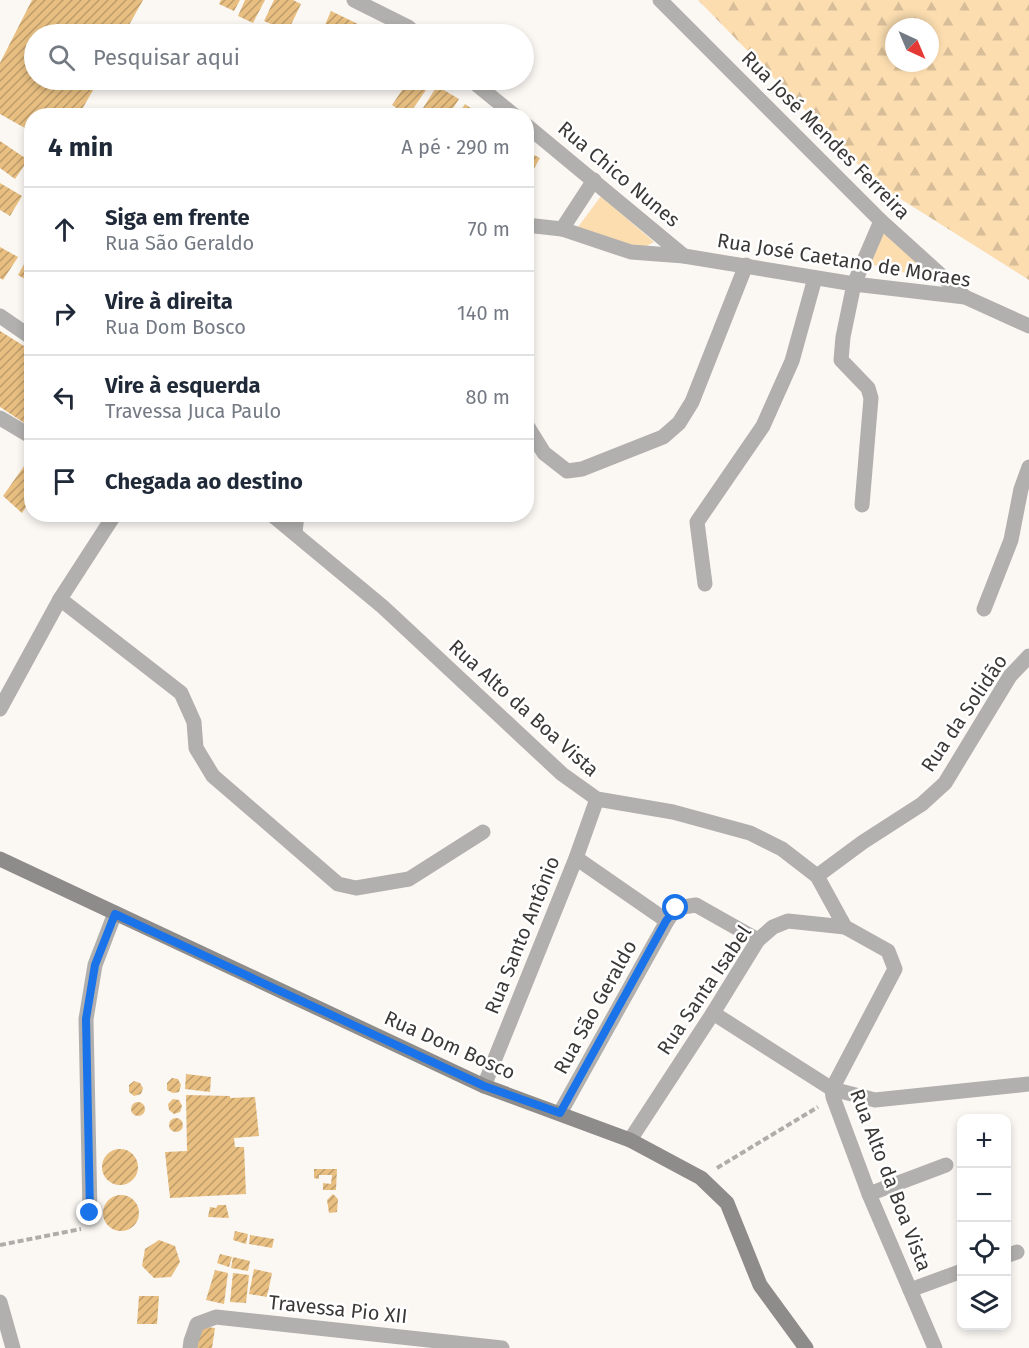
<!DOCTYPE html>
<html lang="pt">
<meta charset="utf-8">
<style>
body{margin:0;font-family:"Fira Sans",sans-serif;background:#f2f2f3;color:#1f2937}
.controls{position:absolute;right:18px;bottom:18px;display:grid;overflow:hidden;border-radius:12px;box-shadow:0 3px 9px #0003}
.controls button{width:54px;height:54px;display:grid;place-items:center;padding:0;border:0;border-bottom:2px solid #e0e1e3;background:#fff;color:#1f2937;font:30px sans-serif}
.compass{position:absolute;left:885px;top:18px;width:54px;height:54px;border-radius:50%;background:#fff;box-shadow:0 3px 9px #0003;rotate:136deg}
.stop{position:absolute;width:18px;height:18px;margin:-14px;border:4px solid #1a73e8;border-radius:50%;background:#fff}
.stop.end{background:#1a73e8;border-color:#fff;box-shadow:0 2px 6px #0008}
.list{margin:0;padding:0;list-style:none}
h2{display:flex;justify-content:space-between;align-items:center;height:78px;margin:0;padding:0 24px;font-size:26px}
h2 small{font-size:20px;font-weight:400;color:#747a83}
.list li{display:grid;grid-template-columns:39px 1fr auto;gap:18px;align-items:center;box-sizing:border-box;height:84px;padding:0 24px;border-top:2px solid #e0e1e3}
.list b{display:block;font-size:22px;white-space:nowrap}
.list p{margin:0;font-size:20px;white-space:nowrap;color:#747a83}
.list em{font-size:20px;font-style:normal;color:#747a83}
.icon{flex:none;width:33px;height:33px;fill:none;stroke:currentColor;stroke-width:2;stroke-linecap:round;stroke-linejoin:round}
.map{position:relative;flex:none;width:1029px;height:1348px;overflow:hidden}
.search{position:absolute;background:#fff;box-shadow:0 3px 9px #0003;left:24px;top:24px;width:510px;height:66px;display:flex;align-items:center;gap:15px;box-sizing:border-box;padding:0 21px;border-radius:33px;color:#747a83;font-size:22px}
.panel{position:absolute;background:#fff;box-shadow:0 3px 9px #0003;left:24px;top:108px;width:510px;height:414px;border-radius:24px}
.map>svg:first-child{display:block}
.green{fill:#fbddb0}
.forest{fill:url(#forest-firs);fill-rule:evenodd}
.building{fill:url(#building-hatch)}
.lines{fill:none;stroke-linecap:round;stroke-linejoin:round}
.path{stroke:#afaca9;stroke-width:4;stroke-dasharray:6 3;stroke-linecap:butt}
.street{stroke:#b1b0ae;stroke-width:15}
.secondary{stroke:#8e8c8a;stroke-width:15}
.route{stroke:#1a73e8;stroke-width:8}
.labels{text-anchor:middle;stroke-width:5;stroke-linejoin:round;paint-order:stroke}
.street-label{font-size:20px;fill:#3b3938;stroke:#fff}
</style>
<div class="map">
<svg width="1029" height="1348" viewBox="0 0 1029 1348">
<defs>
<pattern id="forest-firs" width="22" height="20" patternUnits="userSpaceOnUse" patternTransform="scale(1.5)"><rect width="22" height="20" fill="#fbddb0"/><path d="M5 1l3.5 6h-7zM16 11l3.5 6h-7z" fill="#d8be98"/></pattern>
<pattern id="building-hatch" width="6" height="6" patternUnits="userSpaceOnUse" patternTransform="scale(1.5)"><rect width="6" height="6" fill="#e8bf81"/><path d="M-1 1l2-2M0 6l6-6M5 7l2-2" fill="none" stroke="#bd9c6b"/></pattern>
</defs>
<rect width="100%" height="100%" fill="#fbf8f4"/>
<!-- green -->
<g class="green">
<path d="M601,196L654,242L639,250L578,227Z"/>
<path d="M884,229L937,275L930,279L866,263Z"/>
</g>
<!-- forest -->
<path class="forest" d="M698,0H1029V280L877,184ZM894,27H930V63H894Z"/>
<!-- building -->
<g class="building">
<path d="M32,0H143L124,34H34V80H99L78,116H32V132L0,114V63Z"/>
<path d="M221,0H240L234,11L219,4Z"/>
<path d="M245,0H265L253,23L238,16Z"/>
<path d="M274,0H293L301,4L288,31L264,21Z"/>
<path d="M331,11L360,25L355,34H327L322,32Z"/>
<path d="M409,80H433L408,116L392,105Z"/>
<path d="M437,86L459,99L448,116H418Z"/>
<path d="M465,104L482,116H457Z"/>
<path d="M0,141L28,160L15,179L0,168Z"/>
<path d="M526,151L540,158L531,174L526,172Z"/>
<path d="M0,183L22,196L10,216L0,210Z"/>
<path d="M0,247L18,257L3,280L0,278Z"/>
<path d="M32,250V283L18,275Z"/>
<path d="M0,331L32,351V428L0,407Z"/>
<path d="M29,459L32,461V498L22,513L3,496Z"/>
<path d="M186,1074L211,1077L210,1092L185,1089Z"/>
<path d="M172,1078L178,1079L181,1085L179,1092L173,1093L167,1090V1083Z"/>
<path d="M134,1081L140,1083L143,1088L141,1094L134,1096L129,1092V1085Z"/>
<path d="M186,1095L230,1096V1098L255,1097L259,1136L234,1138L235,1147H244L246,1194L170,1198L165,1152L187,1151Z"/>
<path d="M173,1099L179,1100L182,1106L180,1112L174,1114L169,1110L168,1104Z"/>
<circle cx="138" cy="1109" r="7"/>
<circle cx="176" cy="1125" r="7"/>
<circle cx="120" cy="1167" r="18"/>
<path d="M314,1169H337L336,1190H323V1183L331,1184L332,1175H319V1179L314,1178Z"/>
<path d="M333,1194L338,1199L337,1212L329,1213L327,1200Z"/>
<circle cx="121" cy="1213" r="18"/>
<path d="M218,1205H226L229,1218L208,1217L210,1207L216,1208Z"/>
<path d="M235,1231L248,1234L246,1244L233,1240Z"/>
<path d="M250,1235L274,1239L272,1248L249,1244Z"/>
<path d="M159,1240L175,1246L180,1262L171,1277L154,1278L142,1266L145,1249Z"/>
<path d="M220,1254L232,1257L229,1267L217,1263Z"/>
<path d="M233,1257L250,1261L248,1271L231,1268Z"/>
<path d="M254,1269L272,1273L267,1297L249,1294Z"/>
<path d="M215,1270L228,1273L224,1304L206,1300Z"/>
<path d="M233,1273L249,1275L246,1303L230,1302Z"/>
<path d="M139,1296H159L157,1324H137Z"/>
<path d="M199,1326L215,1328L212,1348H195Z"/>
</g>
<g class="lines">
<!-- path -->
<g class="path">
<path d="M717,1168L818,1107"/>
<path d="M0,1245L81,1229"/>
</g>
<!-- street -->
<g class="street">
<path d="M354,0L408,27L416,34"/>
<path d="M660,0L881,221L965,297"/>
<path d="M471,80L515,116"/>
<path d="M526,125L684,256"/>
<path d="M526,225L562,229L631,252L684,256L854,284L965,297L1029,326"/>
<path d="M562,229L594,180"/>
<path d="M0,316L32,338"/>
<path d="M0,418L32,437"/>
<path d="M526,424L544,453L567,471L582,469L663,437L679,423L692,402L746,265"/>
<path d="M862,505L871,398L868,388L841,360L843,337L854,284L881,221"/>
<path d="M271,514L383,607L562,774L597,799L673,812L750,833L782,849L817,876L845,927L888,951L895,969L832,1089L833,1097L869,1194L935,1348"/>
<path d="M295,533L297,514"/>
<path d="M705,584L697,522L763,426L792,361L815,278"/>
<path d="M60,599L181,693L194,722L196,748L213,776L338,884L356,888L409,879L483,832"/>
<path d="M984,609L1011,540L1021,489L1029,467"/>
<path d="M0,709L60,599L115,514"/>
<path d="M576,858L667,921"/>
<path d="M817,876L863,842L922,804L945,783L1010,676L1029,656"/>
<path d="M713,1013L832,1089L875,1100L1029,1084"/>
<path d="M484,1086L576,858L597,799"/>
<path d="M560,1113L667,921L676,908L696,905L758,940"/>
<path d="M630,1140L713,1013L758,940L773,927L788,921L845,927"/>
<path d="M869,1194L946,1165"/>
<path d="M90,1213L86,1019L95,965L115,913"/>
<path d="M1006,1256L1017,1252"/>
<path d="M910,1290L962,1271"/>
<path d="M0,1302L13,1348"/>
<path d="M190,1348L191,1341L197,1324L216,1317L502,1348"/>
</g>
<!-- secondary -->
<path class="secondary" d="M0,859L484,1086L630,1140L701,1178L727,1203L760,1285L806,1348"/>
</g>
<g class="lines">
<!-- route -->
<path class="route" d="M90,1213L86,1019L95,965L115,914L484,1086L560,1113L666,921L676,908"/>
</g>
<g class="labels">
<!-- street labels -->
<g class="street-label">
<text transform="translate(826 135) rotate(45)" y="7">Rua José Mendes Ferreira</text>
<text transform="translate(619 174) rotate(40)" y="7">Rua Chico Nunes</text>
<text transform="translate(844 260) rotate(9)" y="7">Rua José Caetano de Moraes</text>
<text transform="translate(524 708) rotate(42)" y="7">Rua Alto da Boa Vista</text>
<text transform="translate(964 713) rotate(-56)" y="7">Rua da Solidão</text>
<text transform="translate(522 935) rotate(-68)" y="7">Rua Santo Antônio</text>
<text transform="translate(704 990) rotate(-56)" y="7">Rua Santa Isabel</text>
<text transform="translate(595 1007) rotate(-61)" y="7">Rua São Geraldo</text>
<text transform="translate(450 1045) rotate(24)" y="7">Rua Dom Bosco</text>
<text transform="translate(891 1180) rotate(69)" y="7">Rua Alto da Boa Vista</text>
<text transform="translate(338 1309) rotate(6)" y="7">Travessa Pio XII</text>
</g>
</g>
</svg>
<div class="controls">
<button>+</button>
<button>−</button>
<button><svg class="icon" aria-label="locate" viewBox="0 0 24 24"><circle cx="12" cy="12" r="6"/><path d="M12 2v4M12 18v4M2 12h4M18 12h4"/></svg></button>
<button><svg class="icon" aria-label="layers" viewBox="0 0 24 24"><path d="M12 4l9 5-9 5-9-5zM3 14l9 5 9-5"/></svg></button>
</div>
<svg class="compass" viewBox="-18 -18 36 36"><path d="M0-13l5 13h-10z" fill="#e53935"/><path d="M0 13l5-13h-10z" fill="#747a83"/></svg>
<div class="stop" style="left:676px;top:908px"></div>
<div class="stop end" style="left:90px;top:1213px"></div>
<div class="search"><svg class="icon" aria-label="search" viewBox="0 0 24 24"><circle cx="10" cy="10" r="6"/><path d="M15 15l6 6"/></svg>Pesquisar aqui</div>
<section class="panel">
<h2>4 min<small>A pé · 290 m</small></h2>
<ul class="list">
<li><svg class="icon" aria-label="ahead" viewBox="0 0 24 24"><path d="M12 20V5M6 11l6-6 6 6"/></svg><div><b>Siga em frente</b><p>Rua São Geraldo</p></div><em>70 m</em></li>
<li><svg class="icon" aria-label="right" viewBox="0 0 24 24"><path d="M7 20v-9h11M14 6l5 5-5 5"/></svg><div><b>Vire à direita</b><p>Rua Dom Bosco</p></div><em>140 m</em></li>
<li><svg class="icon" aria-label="left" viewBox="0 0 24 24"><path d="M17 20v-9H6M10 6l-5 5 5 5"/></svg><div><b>Vire à esquerda</b><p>Travessa Juca Paulo</p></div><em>80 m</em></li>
<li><svg class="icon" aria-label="arrive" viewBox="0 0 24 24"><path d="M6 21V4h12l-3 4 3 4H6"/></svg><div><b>Chegada ao destino</b></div></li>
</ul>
</section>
</div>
